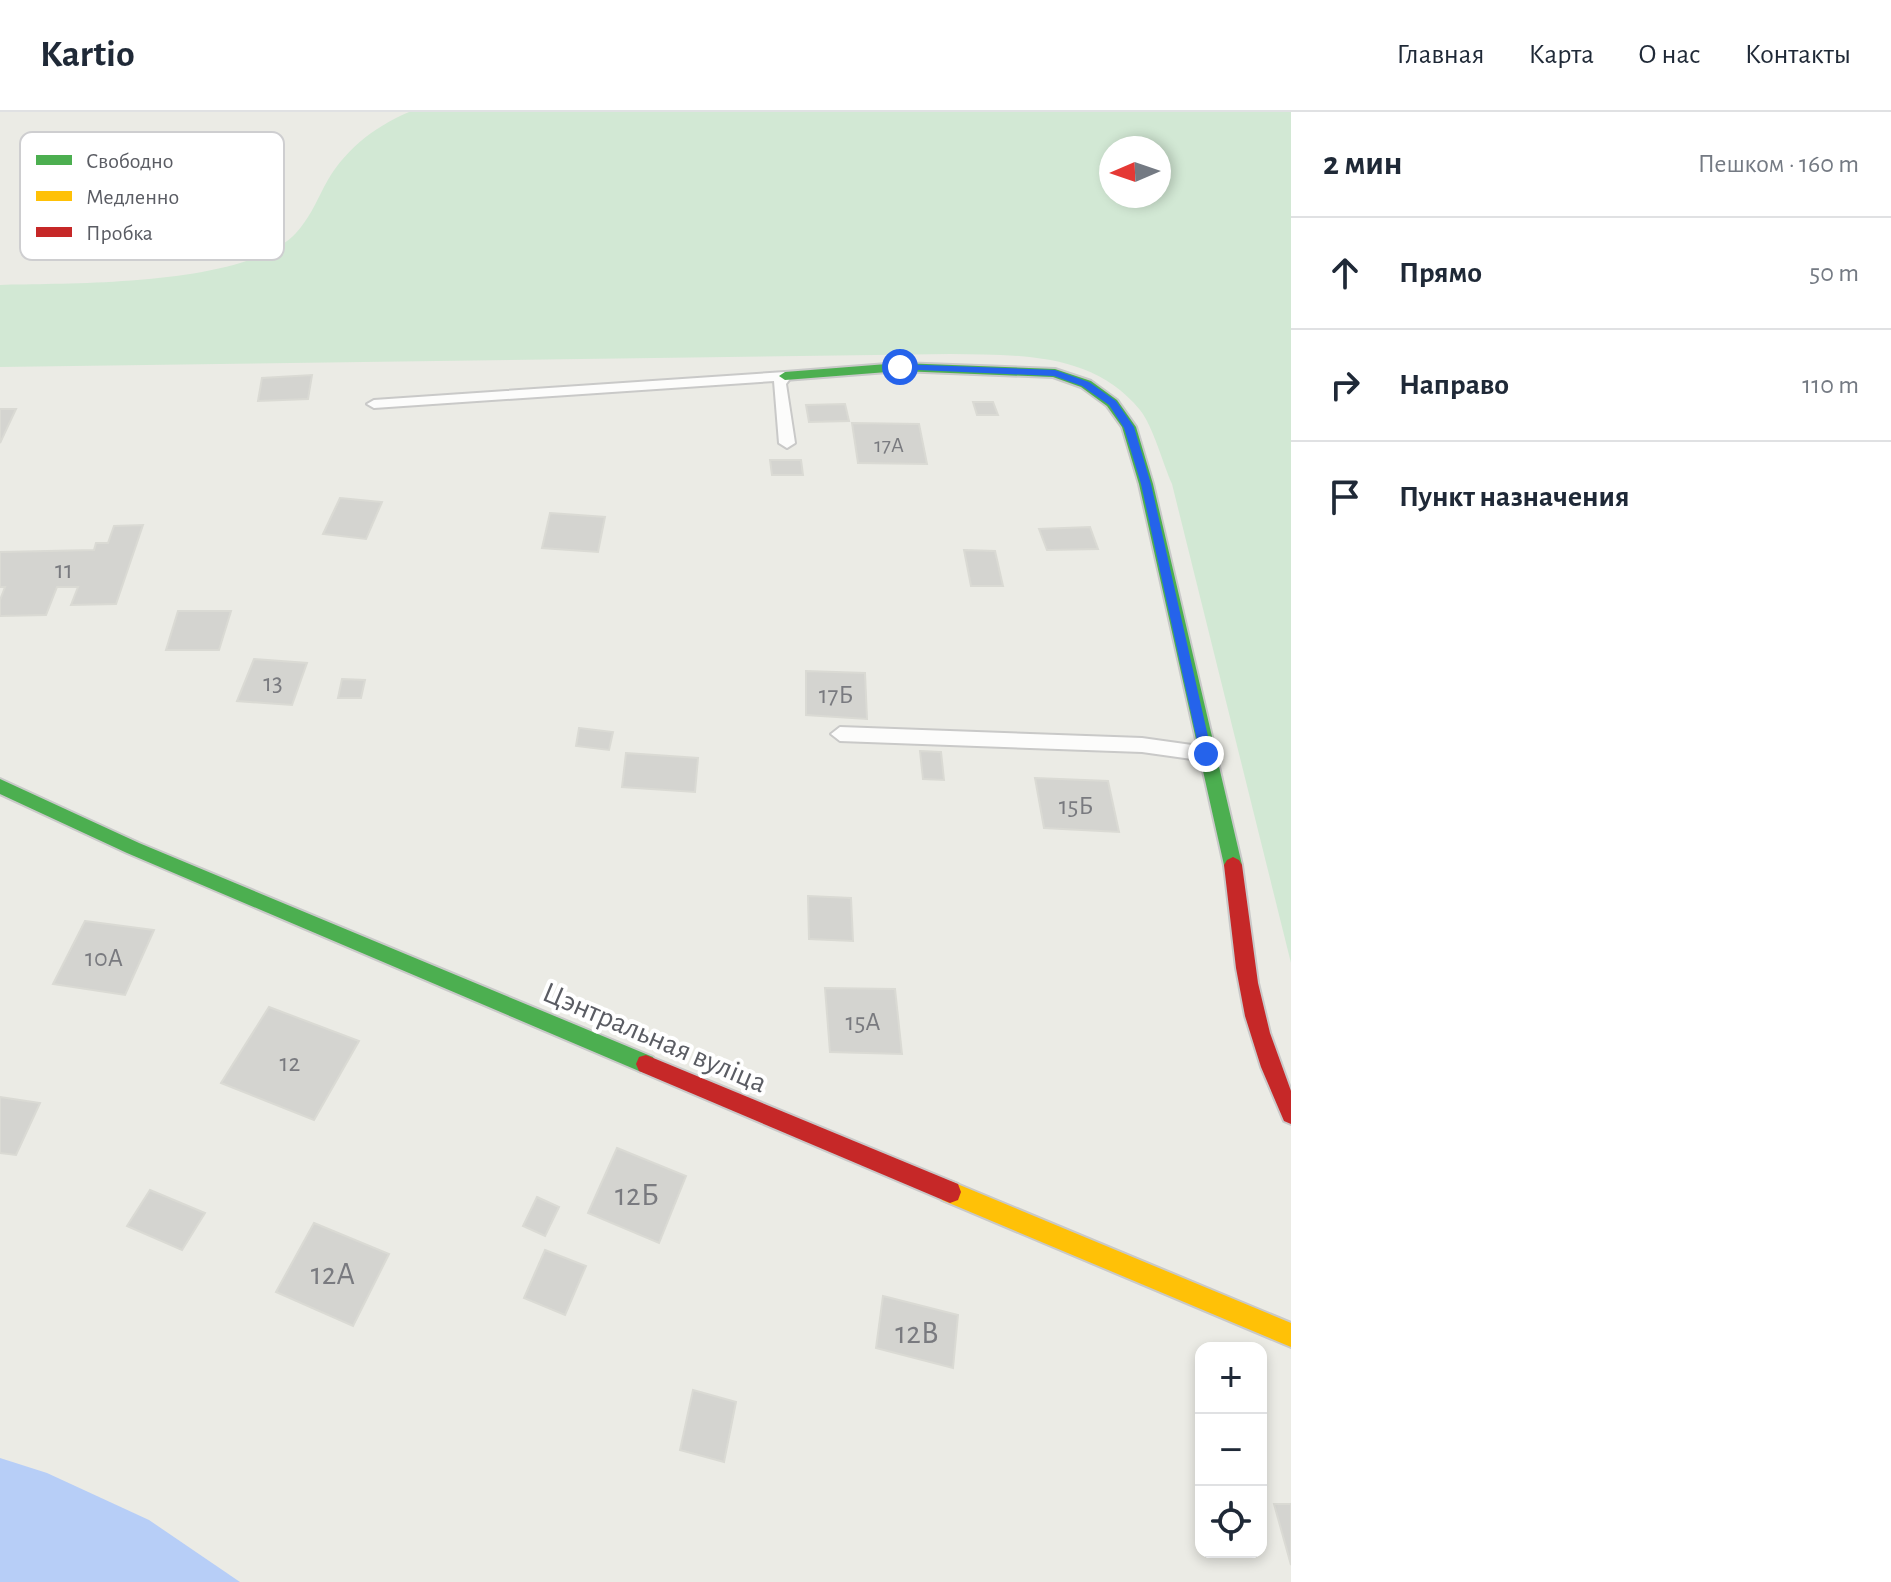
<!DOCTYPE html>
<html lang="ru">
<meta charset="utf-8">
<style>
body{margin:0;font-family:"Alegreya Sans",sans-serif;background:#f2f2f3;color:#1f2937}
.controls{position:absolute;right:24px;bottom:24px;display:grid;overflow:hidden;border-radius:16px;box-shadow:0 4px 12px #0003}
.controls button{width:72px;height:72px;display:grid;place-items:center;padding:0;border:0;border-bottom:2px solid #e0e1e3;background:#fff;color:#1f2937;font:40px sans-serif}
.compass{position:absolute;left:1099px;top:24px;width:72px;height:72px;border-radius:50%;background:#fff;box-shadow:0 4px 12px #0003;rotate:268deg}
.stop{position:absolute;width:24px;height:24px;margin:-18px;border:6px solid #2563eb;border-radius:50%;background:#fff}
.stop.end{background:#2563eb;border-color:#fff;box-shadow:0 2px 8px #0008}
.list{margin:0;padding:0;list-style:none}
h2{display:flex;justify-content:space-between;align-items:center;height:104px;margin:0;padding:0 32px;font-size:34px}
h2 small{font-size:26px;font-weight:400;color:#747a83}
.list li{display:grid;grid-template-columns:52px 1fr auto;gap:24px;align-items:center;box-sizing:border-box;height:112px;padding:0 32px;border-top:2px solid #e0e1e3}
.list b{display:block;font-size:30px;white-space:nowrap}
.list em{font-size:26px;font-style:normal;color:#747a83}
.icon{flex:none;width:44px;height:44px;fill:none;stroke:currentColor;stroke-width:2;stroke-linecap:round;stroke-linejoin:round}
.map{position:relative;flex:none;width:1291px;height:1470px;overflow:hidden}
header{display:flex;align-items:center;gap:48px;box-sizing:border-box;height:112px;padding:0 40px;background:#fff;border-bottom:2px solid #e0e1e3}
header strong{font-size:38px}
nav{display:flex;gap:44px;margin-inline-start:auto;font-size:28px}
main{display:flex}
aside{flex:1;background:#fff}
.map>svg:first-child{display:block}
.green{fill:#d2e8d4;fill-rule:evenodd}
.water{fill:#b7cef7}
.building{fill:#d4d4d0;stroke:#dadad4;stroke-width:2}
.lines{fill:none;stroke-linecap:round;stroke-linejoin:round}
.lane-casing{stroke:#c9c9c8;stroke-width:4}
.fast-casing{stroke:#c9c9c9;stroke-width:4}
.slow-casing{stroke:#c9c9c9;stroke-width:4}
.jam-casing{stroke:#c9c9c9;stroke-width:4}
.lane{fill:#fcfcfb;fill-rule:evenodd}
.fast{fill:#4caf50;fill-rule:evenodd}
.slow{fill:#ffc107;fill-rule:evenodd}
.jam{fill:#c62828;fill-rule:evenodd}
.route{fill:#2563eb}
.labels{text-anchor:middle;stroke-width:8;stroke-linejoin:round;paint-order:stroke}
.far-number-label{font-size:22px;fill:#797a7f}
.number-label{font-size:26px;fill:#797a7f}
.street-label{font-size:30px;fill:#5a5c63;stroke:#fff}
.near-number-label{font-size:32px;fill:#797a7f}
.key{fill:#fff;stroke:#ceced0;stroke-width:2}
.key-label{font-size:22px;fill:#5a5c63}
</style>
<header>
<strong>Kartio</strong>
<nav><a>Главная</a><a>Карта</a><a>О нас</a><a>Контакты</a></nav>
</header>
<main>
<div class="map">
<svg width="1291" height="1470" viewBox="0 0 1291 1470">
<rect width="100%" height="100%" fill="#ebebe5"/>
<!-- green -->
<path class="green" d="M409,0H1291V851L1172,372C1163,352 1153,314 1140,298C1093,240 1018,243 950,242L0,255V173C71,171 245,175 296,121C308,108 316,91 324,75C343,39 372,16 409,0ZM1111,36H1159V84H1111Z"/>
<!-- water -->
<path class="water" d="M0,1346L47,1361L149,1408L240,1470H0Z"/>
<!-- building -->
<g class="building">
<path d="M312,263L308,287L258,289L262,266Z"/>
<path d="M973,290H993L998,303H977Z"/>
<path d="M845,292L849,309L809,310L806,293Z"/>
<path d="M0,297H16L0,331Z"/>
<path d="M852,311L919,312L927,352L858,351Z"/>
<path d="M770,348H801L803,363H772Z"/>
<path d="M340,386L382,390L366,427L323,422Z"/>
<path d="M550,401L605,405L598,440L542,436Z"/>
<path d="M143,413L116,492L71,493L78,475H57L46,503L0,504V488L5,475H0V440L94,438L96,431H108L114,414Z"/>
<path d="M1090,415L1098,437L1047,438L1039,417Z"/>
<path d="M964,438L995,439L1003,474H971Z"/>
<path d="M178,499H231L219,538H166Z"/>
<path d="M254,547L307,551L292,593L237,589Z"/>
<path d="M806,559L865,561L867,607L806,603Z"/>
<path d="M342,567L365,568L361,586H338Z"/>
<path d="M579,616L613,620L609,638L576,634Z"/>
<path d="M920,639L941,640L944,668L923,667Z"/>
<path d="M626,641L698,646L695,680L622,675Z"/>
<path d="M1035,666L1108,669L1119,720L1044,716Z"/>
<path d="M808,784L851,786L853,829L809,827Z"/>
<path d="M85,809L154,818L125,883L53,872Z"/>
<path d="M825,876L895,877L902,942L830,940Z"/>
<path d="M269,895L359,929L314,1008L221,971Z"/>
<path d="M0,985L40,991L16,1043L0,1041Z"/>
<path d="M617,1036L686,1064L659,1131L588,1101Z"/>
<path d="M150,1078L205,1101L182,1138L127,1114Z"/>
<path d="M537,1085L559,1095L545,1124L523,1114Z"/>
<path d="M314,1111L389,1142L353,1214L276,1180Z"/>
<path d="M545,1138L586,1154L565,1203L524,1186Z"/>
<path d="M883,1184L958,1203L953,1256L876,1236Z"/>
<path d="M693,1278L736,1290L724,1350L680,1338Z"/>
<path d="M1274,1392H1291V1453Z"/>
</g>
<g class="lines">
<defs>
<g id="lane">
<path d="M785,260L792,264L786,272L795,331L787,336L779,331L774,269L374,296L367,292L374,288Z"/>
<path d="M840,615L1142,626L1206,635L1215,642L1206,649L1142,640L840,629L831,622Z"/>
</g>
<g id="fast">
<path d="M900,251L1055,257L1091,269L1117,288L1136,315L1153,372L1242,753L1239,758H1227L1224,753L1139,372L1122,315L1107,294L1081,275L1053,265L900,259L785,268L779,264L785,260Z"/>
<path d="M0,667L139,731L653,945L656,952L653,959L646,961L639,959L127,741L0,682Z"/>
</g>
<path id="slow" d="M950,1069L1291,1211V1235L942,1088L939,1080L942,1072Z"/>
<g id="jam">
<path d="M1233,745L1239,748L1242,753L1258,871L1270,921L1291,979V1012L1284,1009L1261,955L1245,904L1236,856L1224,753L1227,748Z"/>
<path d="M646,943L958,1072L961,1080L958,1088L950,1091L639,959L636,952L639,945Z"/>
</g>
</defs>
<!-- lane casing -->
<use href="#lane" class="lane-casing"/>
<!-- fast casing -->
<use href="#fast" class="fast-casing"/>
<!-- slow casing -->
<use href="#slow" class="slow-casing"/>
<!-- jam casing -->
<use href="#jam" class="jam-casing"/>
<!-- lane -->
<use href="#lane" class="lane"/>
<!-- fast -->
<use href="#fast" class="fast"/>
<!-- slow -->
<use href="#slow" class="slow"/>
<!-- jam -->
<use href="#jam" class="jam"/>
</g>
<!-- route -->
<path class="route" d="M900,252L1055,258L1089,270L1116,289L1134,315L1151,372L1212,642L1211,645H1202L1200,642L1141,372L1124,316L1109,293L1082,274L1054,264L897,257Z"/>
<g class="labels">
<!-- far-number labels -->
<g class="far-number-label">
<text x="889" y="340">17А</text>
</g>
<!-- number labels -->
<g class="number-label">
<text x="64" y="466">11</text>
<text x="273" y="579">13</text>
<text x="836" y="591">17Б</text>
<text x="1076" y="702">15Б</text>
<text x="104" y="854">10А</text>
<text x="863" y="918">15А</text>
<text x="290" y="959">12</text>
</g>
<!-- street labels -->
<g class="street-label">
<text transform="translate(655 925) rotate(23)" y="10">Цэнтральная вуліца</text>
</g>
<!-- near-number labels -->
<g class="near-number-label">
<text x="637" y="1093">12Б</text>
<text x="333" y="1172">12А</text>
<text x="917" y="1231">12В</text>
</g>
</g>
<!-- legend -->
<rect x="20" y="20" width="264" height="128" rx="12" class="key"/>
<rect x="36" y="43" width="36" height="10" fill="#4caf50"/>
<rect x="36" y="79" width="36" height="10" fill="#ffc107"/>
<rect x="36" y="115" width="36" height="10" fill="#c62828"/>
<g class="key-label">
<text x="86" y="56">Свободно</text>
<text x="86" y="92">Медленно</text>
<text x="86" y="128">Пробка</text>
</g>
</svg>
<div class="controls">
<button>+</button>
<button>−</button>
<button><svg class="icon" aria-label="locate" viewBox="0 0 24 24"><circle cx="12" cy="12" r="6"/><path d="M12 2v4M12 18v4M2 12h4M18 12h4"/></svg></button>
</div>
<svg class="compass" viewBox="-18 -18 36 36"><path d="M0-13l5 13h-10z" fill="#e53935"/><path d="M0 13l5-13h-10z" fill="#747a83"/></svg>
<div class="stop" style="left:900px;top:255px"></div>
<div class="stop end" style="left:1206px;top:642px"></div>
</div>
<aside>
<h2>2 мин<small>Пешком · 160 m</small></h2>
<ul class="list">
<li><svg class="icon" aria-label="ahead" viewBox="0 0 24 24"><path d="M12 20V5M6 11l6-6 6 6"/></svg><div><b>Прямо</b></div><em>50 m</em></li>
<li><svg class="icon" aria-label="right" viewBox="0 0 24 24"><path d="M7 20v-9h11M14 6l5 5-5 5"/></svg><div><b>Направо</b></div><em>110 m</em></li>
<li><svg class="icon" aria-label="arrive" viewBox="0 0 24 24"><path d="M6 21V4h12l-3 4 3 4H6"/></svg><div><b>Пункт назначения</b></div></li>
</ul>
</aside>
</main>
